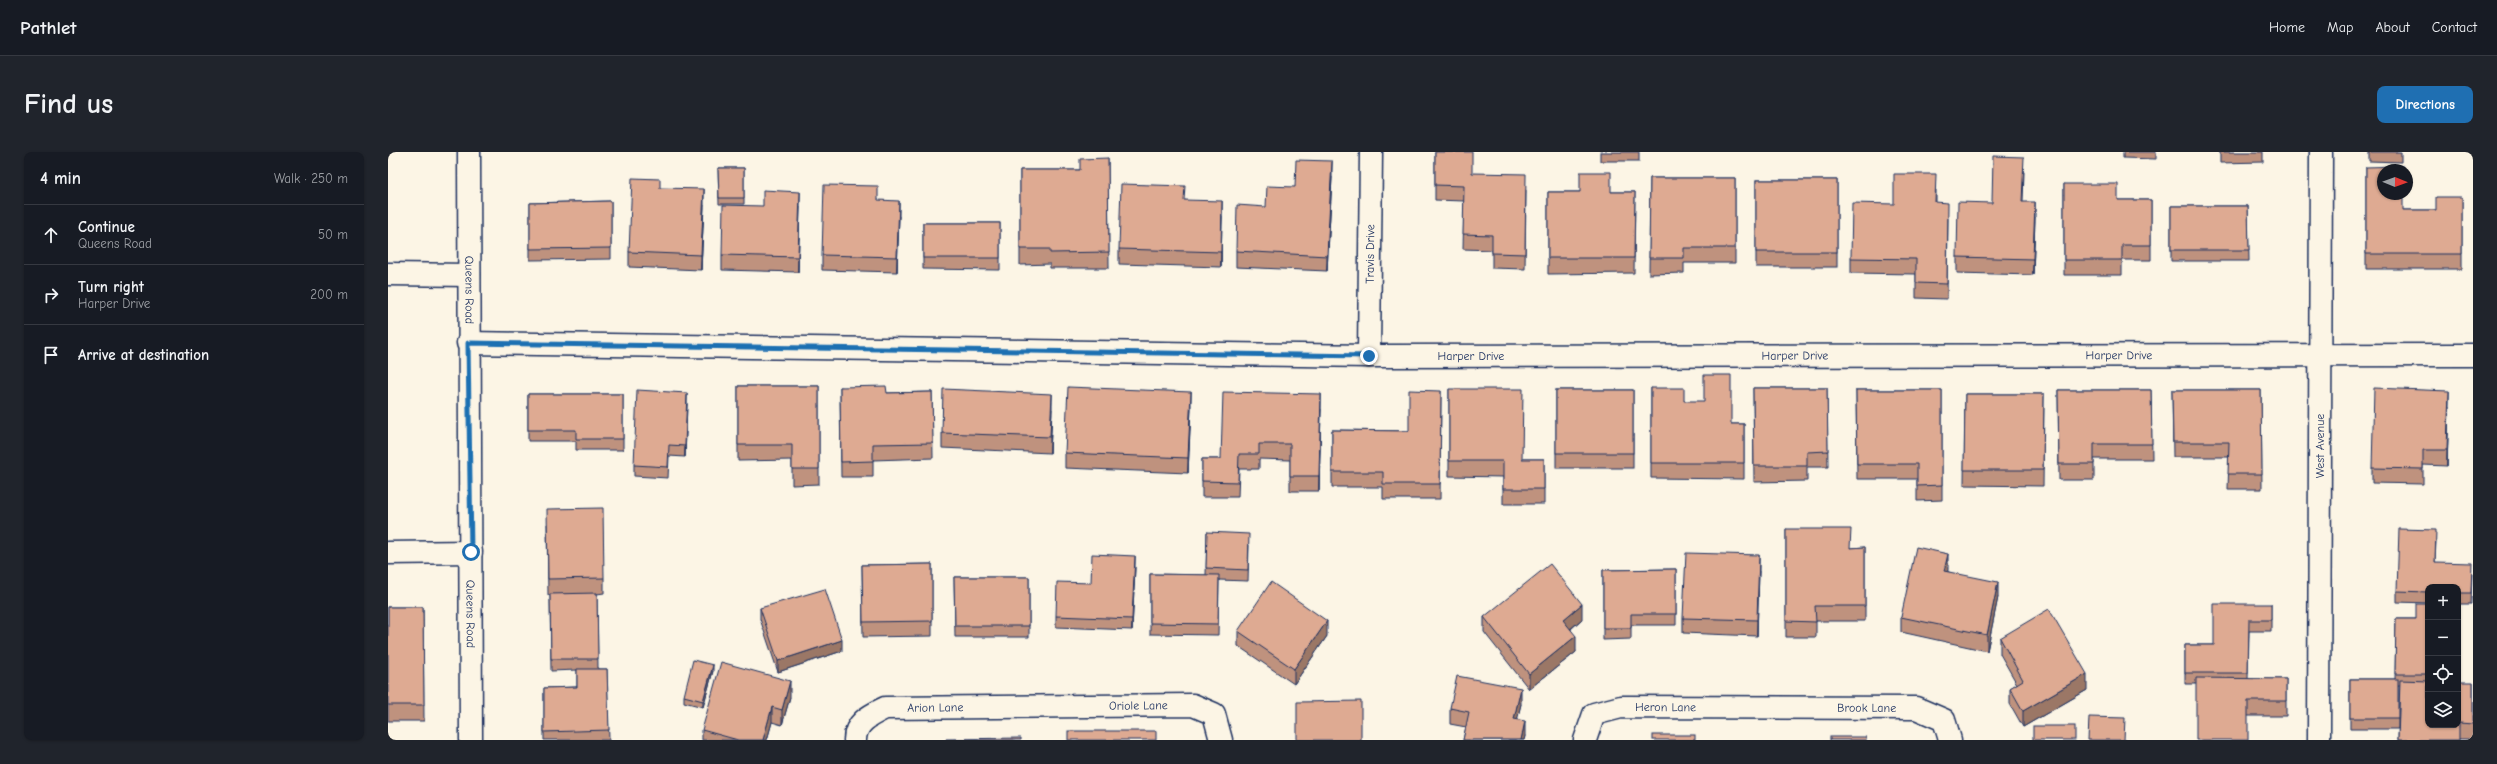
<!DOCTYPE html>
<meta charset="utf-8">
<style>
body{margin:0;font-family:"Comic Neue",sans-serif;background:#20242c;color:#f1f3f6}
.controls{position:absolute;right:12px;bottom:12px;display:grid;overflow:hidden;border-radius:8px;box-shadow:0 1px 3px #0004}
.controls button{width:36px;height:36px;display:grid;place-items:center;padding:0;border:0;border-bottom:1px solid #363941;background:#171b24;color:#f1f3f6;font:20px sans-serif}
.compass{position:absolute;left:1989px;top:12px;width:36px;height:36px;border-radius:50%;background:#171b24;box-shadow:0 1px 3px #0004;rotate:91deg}
.stop{position:absolute;width:12px;height:12px;margin:-9px;border:3px solid #1f6fb2;border-radius:50%;background:#fff}
.stop.end{background:#1f6fb2;border-color:#fff;box-shadow:0 1px 4px #0008}
.list{margin:0;padding:0;list-style:none}
h2{display:flex;justify-content:space-between;align-items:center;height:52px;margin:0;padding:0 16px;font-size:17px}
h2 small{font-size:13px;font-weight:400;color:#9ea1a6}
.list li{display:grid;grid-template-columns:26px 1fr auto;gap:12px;align-items:center;box-sizing:border-box;height:60px;padding:0 16px;border-top:1px solid #363941}
.list b{display:block;font-size:15px;white-space:nowrap}
.list p{margin:0;font-size:13px;white-space:nowrap;color:#9ea1a6}
.list em{font-size:13px;font-style:normal;color:#9ea1a6}
.icon{flex:none;width:22px;height:22px;fill:none;stroke:currentColor;stroke-width:2;stroke-linecap:round;stroke-linejoin:round}
.map{position:relative;flex:none;width:2085px;height:588px;overflow:hidden;border-radius:8px}
header{display:flex;align-items:center;gap:24px;box-sizing:border-box;height:56px;padding:0 20px;background:#171b24;border-bottom:1px solid #363941}
header strong{font-size:19px}
nav{display:flex;gap:22px;margin-inline-start:auto;font-size:14px}
.intro{display:flex;align-items:center;justify-content:space-between;box-sizing:border-box;height:96px;padding:0 24px}
h1{margin:0;font-size:28px}
.button{padding:10px 18px;border-radius:8px;background:#1f6fb2;color:#fff;font-size:14px;font-weight:700}
main{display:flex;gap:24px;padding:0 24px}
aside{flex:1;background:#171b24;border-radius:8px;box-shadow:0 1px 3px #0004}
.map>svg:first-child{display:block}
.lines{fill:none;stroke-linecap:round;stroke-linejoin:round}
.minor-casing{stroke:#1b2f5e;stroke-width:25}
.minor{stroke:#fcf5e5;stroke-width:22}
.wall{fill:#bf927e;stroke:#1b2f5e}
.shaded-wall{fill:#9b7766;stroke:#1b2f5e}
.building{fill:#deaa92;stroke:#1b2f5e}
.route{stroke:#1f6fb2;stroke-width:5}
.labels{text-anchor:middle;stroke-width:3;stroke-linejoin:round;paint-order:stroke}
.street-label{font-size:12px;fill:#1b2f5e;stroke:#fcf5e5}
</style>
<header>
<strong>Pathlet</strong>
<nav><a>Home</a><a>Map</a><a>About</a><a>Contact</a></nav>
</header>
<div class="intro"><h1>Find us</h1><a class="button">Directions</a></div>
<main>
<aside>
<h2>4 min<small>Walk · 250 m</small></h2>
<ul class="list">
<li><svg class="icon" aria-label="ahead" viewBox="0 0 24 24"><path d="M12 20V5M6 11l6-6 6 6"/></svg><div><b>Continue</b><p>Queens Road</p></div><em>50 m</em></li>
<li><svg class="icon" aria-label="right" viewBox="0 0 24 24"><path d="M7 20v-9h11M14 6l5 5-5 5"/></svg><div><b>Turn right</b><p>Harper Drive</p></div><em>200 m</em></li>
<li><svg class="icon" aria-label="arrive" viewBox="0 0 24 24"><path d="M6 21V4h12l-3 4 3 4H6"/></svg><div><b>Arrive at destination</b></div></li>
</ul>
</aside>
<div class="map">
<svg width="2085" height="588" viewBox="0 0 2085 588">
<rect width="100%" height="100%" fill="#fcf5e5"/>
<filter id="ink" filterUnits="userSpaceOnUse"><feTurbulence type="fractalNoise" baseFrequency=".025" numOctaves="2"/><feDisplacementMap in="SourceGraphic" scale="8" xChannelSelector="R" yChannelSelector="G"/><feConvolveMatrix kernelMatrix="1 2 1 2 8 2 1 2 1" color-interpolation-filters="sRGB"/></filter>
<g filter="url(#ink)">
<g class="lines">
<defs>
<g id="minor">
<path id="s1" d="M81,0L83,588"/>
<path d="M0,122L81,123"/>
<path id="s2" d="M80,191L981,204L2085,203"/>
<path id="s3" d="M981,204L983,0"/>
<path d="M0,401L83,400"/>
<path id="s4" d="M467,588C467,570 483,563 497,556L805,553L826,562L833,588"/>
<path id="s5" d="M1197,588L1206,562L1233,555L1528,556L1556,568L1562,588"/>
<path id="s6" d="M1931,588L1933,0"/>
</g>
</defs>
<!-- minor casing -->
<use href="#minor" class="minor-casing"/>
<!-- minor -->
<use href="#minor" class="minor"/>
</g>
<!-- wall -->
<g class="wall">
<path d="M1047,0L1084,21L1138,38L1137,117L1104,116V98L1075,97L1076,49L1047,48Z"/>
<rect x="1212" y="0" width="39" height="9"/>
<path d="M1735,0H1768V7L1735,6Z"/>
<path d="M1832,0H1875V10L1832,11Z"/>
<path d="M1981,0H2013V10L1981,9Z"/>
<path d="M720,6L721,116H662V112L632,113V18H692Z"/>
<path d="M1978,15L2015,58H2048L2074,45V117H1978Z"/>
<path d="M330,16H356V52H331Z"/>
<path d="M1636,20L1635,50L1647,65L1645,123L1569,121V105L1604,51Z"/>
<path d="M944,25L939,119L848,115V99L878,55L907,35Z"/>
<path d="M1262,26H1347V111H1296V121L1261,122Z"/>
<rect x="1368" y="28" width="81" height="87"/>
<path d="M1676,32L1730,48H1763V108H1734V123H1676Z"/>
<path d="M272,36L316,53L313,118L241,115V100Z"/>
<path d="M1548,38V50L1560,66L1559,147L1528,146V122L1463,121V106L1506,52Z"/>
<path d="M1160,40H1247L1246,121L1160,122Z"/>
<path d="M797,48L834,64L833,115L731,112V97Z"/>
<path d="M223,49V107L142,108V51Z"/>
<path d="M1783,54H1860L1861,109H1783Z"/>
<path d="M412,55L410,120L334,118V103Z"/>
<path d="M511,64L509,120L434,118V103Z"/>
<path d="M535,71H612V118L535,117Z"/>
<path d="M350,234H431V332L404,333V308L350,309Z"/>
<path d="M452,235L499,241L544,240L545,306L485,308V325H453Z"/>
<path d="M1263,236L1296,249L1343,272H1356V327L1263,326Z"/>
<path d="M1365,236H1439L1440,315H1419V329L1366,330Z"/>
<path d="M1061,237L1134,307H1156V352H1115V325L1061,324Z"/>
<rect x="1168" y="238" width="77" height="78"/>
<path d="M1468,238H1554V348L1529,349V327H1469Z"/>
<path d="M1670,238H1763L1764,307H1706V328H1671Z"/>
<path d="M1784,238H1873L1874,337H1840L1841,305H1785Z"/>
<path d="M1053,239L1052,347H995V335H944V278L1021,279Z"/>
<path d="M140,242H235V298H188V289H140Z"/>
<path d="M1577,242H1656L1655,334L1576,333Z"/>
<path d="M299,252L297,305L281,304L280,326L246,324V313Z"/>
<path d="M2061,254L2059,314L2035,313V332L1984,331V316Z"/>
<path d="M803,255L800,321L677,316V301Z"/>
<path d="M664,257L662,301L554,296V281Z"/>
<path d="M933,257L931,339H902V308L871,307V317H851L850,345H814V307H833Z"/>
<path d="M159,372L216,426V441L209,442L210,517H219L221,588H156V536L189,535V518L163,519L162,443H160Z"/>
<path d="M1398,377L1463,396L1477,395V469H1428V485H1398Z"/>
<path d="M819,380L861,393L860,429L831,428L830,483L762,482V422L818,423Z"/>
<path d="M2048,389L2047,410L2084,422L2083,452H2070V435H2040V451L2009,450V439Z"/>
<path d="M544,412V484L475,485L474,413Z"/>
<path d="M747,415L744,478L668,475V464Z"/>
<path d="M1288,417V473H1243V487L1215,488V418Z"/>
<path d="M1560,418L1559,419L1610,445L1599,499L1513,480V465Z"/>
<path d="M1371,419L1369,484L1295,481V466Z"/>
<path d="M566,425H641V485H567Z"/>
<path d="M1883,452V479H1861L1860,527H1898V564H1860L1808,532H1797V493H1826Z"/>
<path d="M2040,452V573L2085,530V587H2071V588H2010L2012,533H2010V577H1962V527H2007L2008,467H2028Z"/>
<path d="M0,455H35L36,569H0Z"/>
<path d="M372,456L454,499L390,520L372,467Z"/>
<path d="M1096,465L1194,467L1183,477L1188,500L1141,537L1096,480Z"/>
<path d="M850,479L939,484L906,532L850,494Z"/>
<path d="M1612,486L1699,538L1635,575L1622,552V536L1629,532L1612,502Z"/>
<path d="M325,519L315,555L296,550V544Z"/>
<path d="M402,545L394,573L384,570L379,588H314V578Z"/>
<path d="M1133,552L1129,567L1137,584L1136,588H1075L1078,575L1062,572V556Z"/>
</g>
<!-- shaded-wall -->
<g class="shaded-wall">
<path d="M944,9V25L939,119V104Z"/>
<path d="M316,37V53L313,118V103Z"/>
<path d="M412,40V55L410,120V105Z"/>
<path d="M511,49V64L509,120V105Z"/>
<path d="M834,49V64L833,115V100Z"/>
<path d="M1647,50V65L1645,123V107Z"/>
<path d="M2061,239V254L2059,314V298Z"/>
<path d="M803,240V255L800,321V306Z"/>
<path d="M299,241V252L297,305V294Z"/>
<path d="M664,242V257L662,301V285Z"/>
<path d="M933,242V257L931,339V324Z"/>
<path d="M1560,402V418L1556,434V419Z"/>
<path d="M1371,403V419L1369,484V468Z"/>
<path d="M747,404V415L744,478V467Z"/>
<path d="M1610,430V445L1599,499V483Z"/>
<path d="M1194,452V467L1175,483V468Z"/>
<path d="M939,469V484L906,532V517Z"/>
<path d="M1188,484V500L1141,537V522Z"/>
<path d="M454,488V499L390,520V509Z"/>
<path d="M325,513V519L315,555V549Z"/>
<path d="M1699,522V538L1635,575V559Z"/>
<path d="M402,529V545L394,573V558Z"/>
<path d="M1133,536V552L1126,582V567Z"/>
<path d="M384,555V570L379,588H375Z"/>
<path d="M1137,569V584L1136,588H1133Z"/>
</g>
<!-- building -->
<g class="building">
<path d="M1047,0H1084V21L1138,22L1137,102L1104,101V83L1075,82L1076,34L1047,33Z"/>
<path d="M1605,4L1636,5L1634,50H1647L1645,107L1569,105L1570,50L1604,51Z"/>
<path d="M720,6L721,100L662,101V97H632V18H692V7Z"/>
<path d="M908,8L944,9L939,104L848,99L849,53L878,55L879,34L907,35Z"/>
<path d="M2015,14V18H1995V42H2015V58H2048V45H2074V102H1978V15Z"/>
<path d="M330,16H356V46H331Z"/>
<path d="M1192,20H1223V40H1247L1246,106H1160V40H1192Z"/>
<path d="M1506,22H1548L1547,50L1560,51L1559,132L1528,131V107L1463,106L1464,51L1506,52Z"/>
<path d="M244,26L272,27V36L316,37L313,103L241,100Z"/>
<path d="M1262,26H1347V96H1296V106H1261Z"/>
<rect x="1368" y="28" width="81" height="72"/>
<path d="M733,32L797,34L796,48L834,49L833,100L731,97Z"/>
<path d="M1676,32H1730V48H1763V93H1734V108H1676Z"/>
<path d="M436,33L490,34V48L511,49L509,105L434,103Z"/>
<path d="M375,38L412,40L410,105L334,103L335,53L375,54Z"/>
<path d="M223,49V96L142,97V51Z"/>
<path d="M1783,54H1860L1861,98H1783Z"/>
<rect x="535" y="71" width="77" height="35"/>
<path d="M1316,223H1343V272H1356V311H1263V236H1296V249H1316Z"/>
<path d="M350,234H431V317H404V293H350Z"/>
<path d="M498,234L499,241L544,240L545,291L485,292V309L453,310L452,235Z"/>
<path d="M680,235L803,240L800,306L677,301Z"/>
<path d="M1365,236H1439L1440,299L1419,300V314H1366Z"/>
<path d="M1986,236L2061,239L2059,298H2035V317L1984,316Z"/>
<path d="M555,237L664,242L662,285L554,281Z"/>
<path d="M1061,237H1135L1134,307H1156V337H1115V309H1061Z"/>
<path d="M249,238L299,241L297,294L281,293L280,315L246,313Z"/>
<path d="M1021,238L1053,239L1052,332H995V320H944V278L1021,279Z"/>
<rect x="1168" y="238" width="77" height="63"/>
<path d="M1468,238H1554V333L1529,334V312H1469Z"/>
<path d="M1670,238H1763L1764,292H1706V312H1671Z"/>
<path d="M1784,238H1873L1874,322H1840L1841,290H1785Z"/>
<path d="M835,240L933,242L931,324H902V292H871V302H851L850,330L814,329V307H833Z"/>
<path d="M140,242H235V287H188V278H140Z"/>
<path d="M1577,242H1656L1655,318H1576Z"/>
<path d="M215,356L216,426L160,427L159,357Z"/>
<path d="M1398,377H1463L1462,396L1477,395V454H1427L1428,470L1398,469Z"/>
<path d="M2011,377L2048,378L2047,410L2084,411L2083,441H2070V435H2040V440L2009,439Z"/>
<path d="M819,380L861,382L860,418L818,416Z"/>
<path d="M1528,395L1560,402L1556,419L1610,430L1599,483L1513,465Z"/>
<path d="M1298,401L1371,403L1369,468L1295,466Z"/>
<path d="M704,402L747,404L744,467L668,464L669,430L703,431Z"/>
<path d="M544,412V469L475,470L474,413Z"/>
<path d="M1162,412L1194,452L1175,468L1188,484L1141,522L1096,465Z"/>
<path d="M1288,417V462H1243V476H1215V418Z"/>
<path d="M762,422L831,423L830,472L762,471Z"/>
<path d="M566,425H641V474H567Z"/>
<path d="M883,430L939,469L906,517L850,479Z"/>
<path d="M437,437L454,488L390,509L372,456Z"/>
<path d="M209,441L210,507H163L162,442Z"/>
<path d="M1826,452H1883V468H1861L1860,521H1797V493H1826Z"/>
<path d="M2028,452H2040V522H2007L2008,467H2028Z"/>
<path d="M0,455H35L36,553H0Z"/>
<path d="M1661,457L1699,522L1635,559L1622,536L1635,528L1612,486Z"/>
<path d="M305,508L325,513L315,549L296,544Z"/>
<path d="M333,510L402,529L394,558L384,555L375,588H350L314,578Z"/>
<path d="M189,517H219L221,578L156,580V536L189,535Z"/>
<path d="M1069,524L1133,536L1126,567L1137,569L1133,588H1075L1081,560L1062,556Z"/>
<path d="M1808,526L1898,527V549H1860V588H1808Z"/>
<rect x="1962" y="527" width="48" height="39"/>
<path d="M2012,528L2040,529V573H2070V530H2085V572L2071,571V588H2010Z"/>
<path d="M973,549V588H909V550Z"/>
<path d="M1701,565L1737,566L1736,588H1700Z"/>
<rect x="1645" y="574" width="42" height="14"/>
<rect x="680" y="579" width="88" height="9"/>
<rect x="1265" y="583" width="42" height="5"/>
<rect x="1442" y="585" width="36" height="3"/>
<path d="M633,586V588H558V587Z"/>
</g>
</g>
<g class="lines" filter="url(#ink)">
<!-- route -->
<path class="route" d="M83,400L80,191L981,204"/>
</g>
<g class="labels">
<!-- street labels -->
<g class="street-label">
<text dy="4" stroke="none"><textPath href="#s3" startOffset="102">Travis Drive</textPath></text>
<text dy="4" stroke="none"><textPath href="#s1" startOffset="138">Queens Road</textPath></text>
<text dy="4" stroke="none"><textPath href="#s2" startOffset="1327">Harper Drive</textPath></text>
<text dy="4" stroke="none"><textPath href="#s2" startOffset="1651">Harper Drive</textPath></text>
<text dy="4" stroke="none"><textPath href="#s2" startOffset="1003">Harper Drive</textPath></text>
<text dy="4" stroke="none"><textPath href="#s6" startOffset="294">West Avenue</textPath></text>
<text dy="4" stroke="none"><textPath href="#s1" startOffset="462">Queens Road</textPath></text>
<text dy="4" stroke="none"><textPath href="#s4" startOffset="300">Oriole Lane</textPath></text>
<text dy="4" stroke="none"><textPath href="#s5" startOffset="100">Heron Lane</textPath></text>
<text dy="4" stroke="none"><textPath href="#s4" startOffset="97">Arion Lane</textPath></text>
<text dy="4" stroke="none"><textPath href="#s5" startOffset="301">Brook Lane</textPath></text>
</g>
</g>
</svg>
<div class="controls">
<button>+</button>
<button>−</button>
<button><svg class="icon" aria-label="locate" viewBox="0 0 24 24"><circle cx="12" cy="12" r="6"/><path d="M12 2v4M12 18v4M2 12h4M18 12h4"/></svg></button>
<button><svg class="icon" aria-label="layers" viewBox="0 0 24 24"><path d="M12 4l9 5-9 5-9-5zM3 14l9 5 9-5"/></svg></button>
</div>
<svg class="compass" viewBox="-18 -18 36 36"><path d="M0-13l5 13h-10z" fill="#e53935"/><path d="M0 13l5-13h-10z" fill="#9ea1a6"/></svg>
<div class="stop" style="left:83px;top:400px"></div>
<div class="stop end" style="left:981px;top:204px"></div>
</div>
</main>
